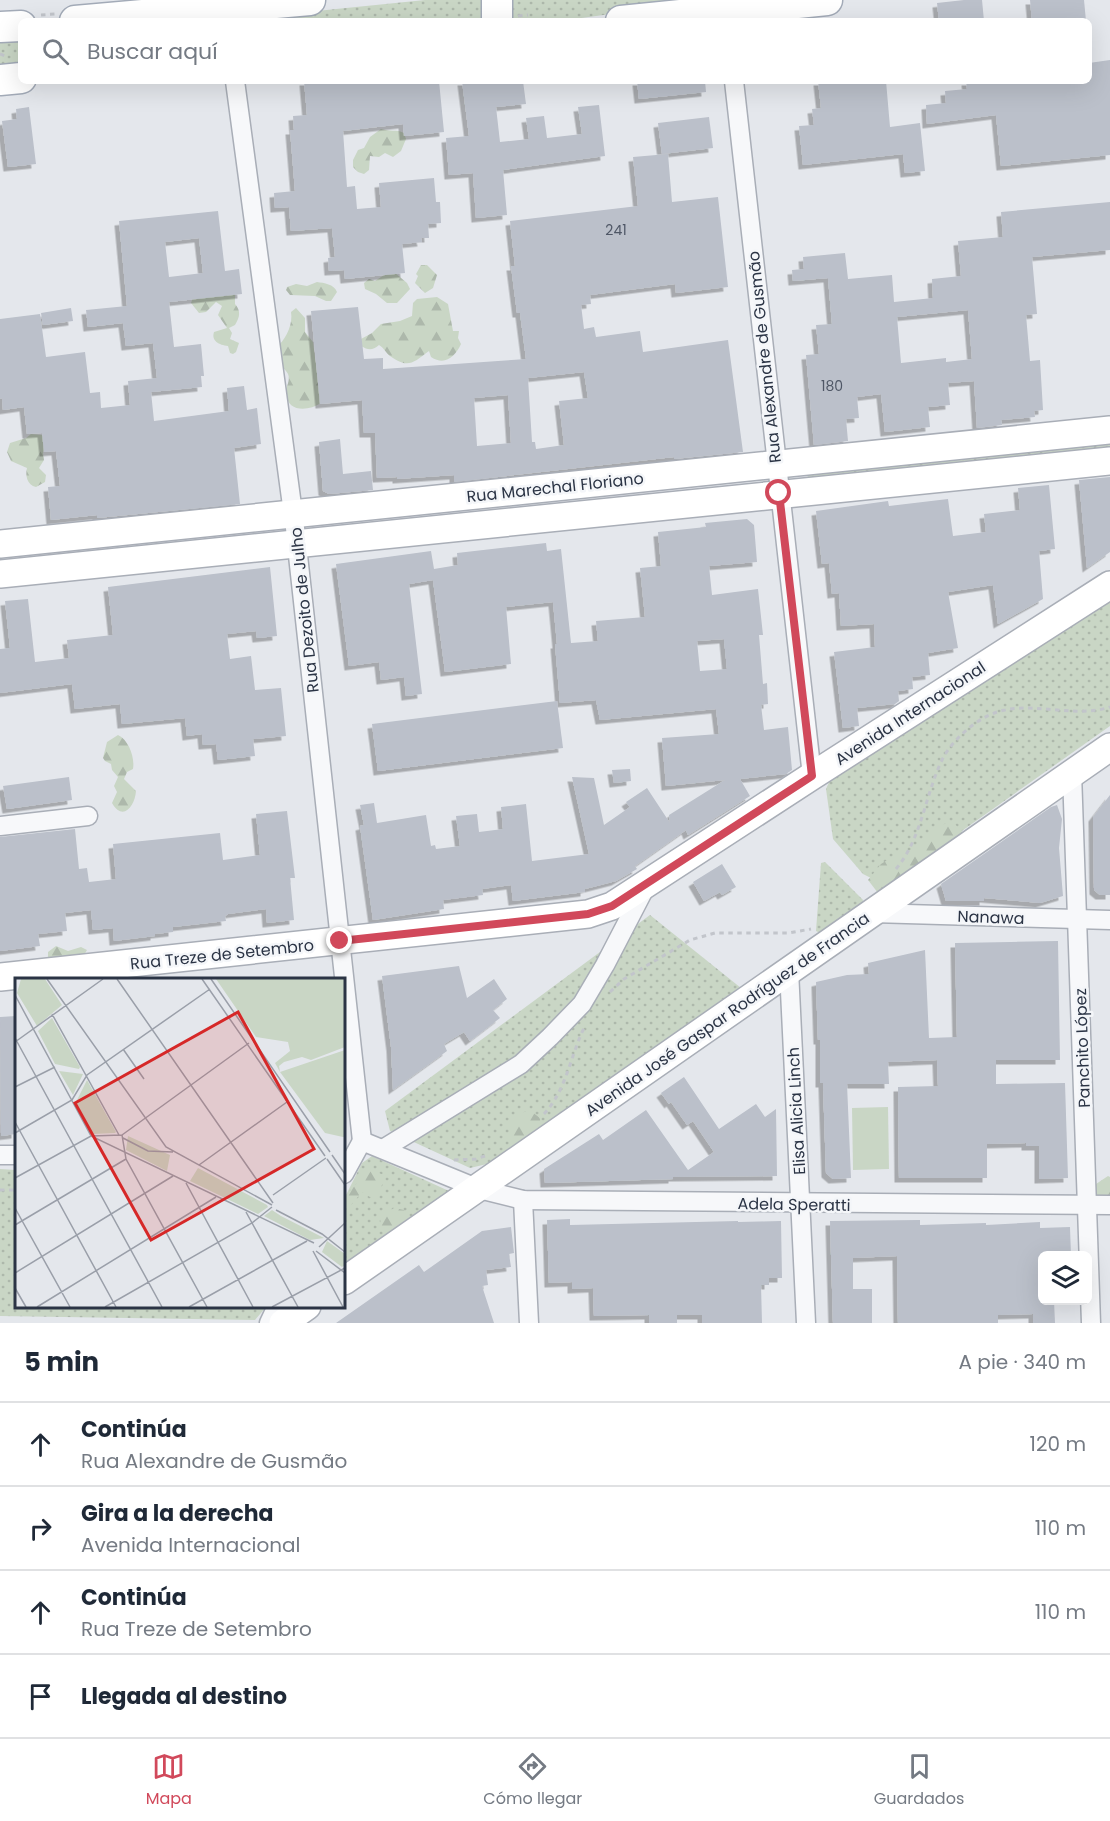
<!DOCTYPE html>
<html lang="es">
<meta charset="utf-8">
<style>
body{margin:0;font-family:Poppins,sans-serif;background:#f6f6f7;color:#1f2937}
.controls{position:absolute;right:18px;bottom:18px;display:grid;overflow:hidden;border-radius:9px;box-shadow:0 6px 24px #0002}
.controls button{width:54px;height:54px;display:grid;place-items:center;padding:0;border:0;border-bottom:2px solid #e0e1e3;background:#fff;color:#1f2937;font:30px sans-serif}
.stop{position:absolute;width:18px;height:18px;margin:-14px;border:4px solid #d1495b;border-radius:50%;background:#fff}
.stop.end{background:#d1495b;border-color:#fff;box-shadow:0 2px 6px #0008}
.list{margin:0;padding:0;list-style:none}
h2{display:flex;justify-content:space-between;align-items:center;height:78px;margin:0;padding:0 24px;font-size:26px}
h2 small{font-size:20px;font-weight:400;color:#747a83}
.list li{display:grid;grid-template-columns:39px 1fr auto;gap:18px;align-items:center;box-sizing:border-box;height:84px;padding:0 24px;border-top:2px solid #e0e1e3}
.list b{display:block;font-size:22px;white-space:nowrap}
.list p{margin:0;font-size:20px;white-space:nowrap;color:#747a83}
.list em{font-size:20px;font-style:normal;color:#747a83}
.icon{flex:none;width:33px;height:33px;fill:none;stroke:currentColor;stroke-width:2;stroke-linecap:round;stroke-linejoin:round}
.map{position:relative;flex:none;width:1110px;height:1323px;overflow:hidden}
.search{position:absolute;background:#fff;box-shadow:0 6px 24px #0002;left:18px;right:18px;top:18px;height:66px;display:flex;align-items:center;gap:15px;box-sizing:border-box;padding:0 21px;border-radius:9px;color:#747a83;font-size:22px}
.sheet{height:414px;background:#fff}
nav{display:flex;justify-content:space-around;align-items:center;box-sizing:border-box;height:84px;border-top:2px solid #e0e1e3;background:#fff;font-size:16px;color:#747a83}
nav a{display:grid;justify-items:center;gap:3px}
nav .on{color:#d1495b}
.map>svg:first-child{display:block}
.grass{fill:url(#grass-dots)}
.forest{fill:url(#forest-firs)}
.garden{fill:#c9d6c5}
.building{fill:#bbc0ca;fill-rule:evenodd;filter:url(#shadow)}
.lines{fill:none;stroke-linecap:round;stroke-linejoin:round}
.minor-casing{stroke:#a9aeb7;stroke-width:21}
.secondary-casing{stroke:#a9aeb7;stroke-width:30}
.primary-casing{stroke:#a3abb8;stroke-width:33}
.path{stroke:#c2c5cb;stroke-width:3;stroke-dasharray:4.5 4.5;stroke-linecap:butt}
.minor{stroke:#f7f8fa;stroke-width:18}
.secondary{stroke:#fff;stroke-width:27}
.primary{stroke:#fff;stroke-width:30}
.route{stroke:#d1495b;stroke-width:8}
.labels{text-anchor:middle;stroke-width:5;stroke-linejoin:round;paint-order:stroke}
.number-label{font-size:14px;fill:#4f5766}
.street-label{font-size:16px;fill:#2b3445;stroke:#f4f6f9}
.inset-road{fill:none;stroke:#9a9fa9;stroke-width:1.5}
.view{fill:#d62828;fill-opacity:0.15;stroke:#d62828;stroke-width:3}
.inset-edge{fill:none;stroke:#2b3445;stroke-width:3}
</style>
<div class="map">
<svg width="1110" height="1323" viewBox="0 0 1110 1323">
<defs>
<pattern id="grass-dots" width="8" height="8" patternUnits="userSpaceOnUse" patternTransform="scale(1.5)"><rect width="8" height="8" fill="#c9d6c5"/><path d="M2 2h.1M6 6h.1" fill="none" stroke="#adb8ab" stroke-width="1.8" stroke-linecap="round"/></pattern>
<pattern id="forest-firs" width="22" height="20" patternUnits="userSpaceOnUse" patternTransform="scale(1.5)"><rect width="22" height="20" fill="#c9d6c5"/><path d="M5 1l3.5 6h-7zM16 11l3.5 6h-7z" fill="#adb8ab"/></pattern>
<filter id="shadow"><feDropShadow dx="-4.5" dy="4.5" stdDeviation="0" flood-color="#0004"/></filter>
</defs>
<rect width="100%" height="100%" fill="#e4e7ec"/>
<!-- grass -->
<g class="grass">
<path d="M425,0H490L486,21H282L287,14Z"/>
<path d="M506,0H752L625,12L560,21H509Z"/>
<path d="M21,39V66L0,68V41Z"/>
<path d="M1110,439V450L808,480L807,478L810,471Z"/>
<path d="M1110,601V726L894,879L879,882L863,874L833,839L826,789L830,780Z"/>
<path d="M825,862L863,900L862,904L820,933L816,931L821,863Z"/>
<path d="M650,915L741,988L487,1164L470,1168L390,1131L385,1111Z"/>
<path d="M372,1156L449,1191L448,1195L344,1266V1199L362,1163Z"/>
<path d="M0,1169L16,1170V1306L266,1307L255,1320L0,1316Z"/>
</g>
<!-- forest -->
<g class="forest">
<path d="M381,129C390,132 396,129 404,133L406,139L401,151L393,157L385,153L379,157L370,156L369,170L364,174L358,172L353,167V160L358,150L364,148L370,137Z"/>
<path d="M421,265H427L437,275L433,288L425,293L415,283L418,276L416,274Z"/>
<path d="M394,272L407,283L410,289L397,303H387L376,294L365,289L364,283L369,279L375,281L384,275Z"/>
<path d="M317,282C324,283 334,284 337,292L331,301H326L315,296L290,295L286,290L287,287L296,284L307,286Z"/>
<path d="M235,293V304C241,311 240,317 235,325L229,328L232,333L230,339L239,343L236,352L233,354L230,353L228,346C219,345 211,341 214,332L227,328L218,315L222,306L216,302L206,312L199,313L191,303L193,297Z"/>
<path d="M437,297L448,304L453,331H459L458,338L461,344C455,357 445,366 431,357L429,351C413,363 408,369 390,356C386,353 384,348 379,345C372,351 368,350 361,346V339L372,333L381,324L400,321L412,316L413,303L417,299Z"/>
<path d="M296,308L305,318V332L313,342L321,403C309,411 287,413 286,393C285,387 291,381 288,374C286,370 281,366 278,363L279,345C287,337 293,323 291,312Z"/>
<path d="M31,434L42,435L47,443L43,453L44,460L39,468L46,475L45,482L36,487C27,485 25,475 27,468L11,461L7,452L10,443L26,438Z"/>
<path d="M118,735C129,740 135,758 133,769L127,772L124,779L136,791C135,806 123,822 112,803L117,792L114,786L118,777L112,770L111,764L105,761L103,758L107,742Z"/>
<path d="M952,821L967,837L878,893L868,880L881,864L897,854L916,849L932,829Z"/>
<path d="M56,946L68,951L81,947L87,950L84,955L48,959V952Z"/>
<path d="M524,1112H532L540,1118L541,1138L522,1154L509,1148V1123Z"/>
<path d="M365,1168L384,1175L382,1185L376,1196L370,1197L362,1192L350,1206L345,1204V1196L358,1182Z"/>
<path d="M1108,1176L1110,1177V1205L1093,1200L1096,1184Z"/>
<path d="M394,1208L404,1210L408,1218L391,1234L381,1228L380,1217Z"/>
</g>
<!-- garden -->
<path class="garden" d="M888,1107L889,1169L853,1170L852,1108Z"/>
<!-- building -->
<g class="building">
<path d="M964,0H982L984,21H939L937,3Z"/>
<path d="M1030,0H1084L1086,21H1032Z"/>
<path d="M1110,60V155L1001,166L996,115L927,124L926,105L946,103L945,91L967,89L966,81H1089V63Z"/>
<path d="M304,81H439L444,132L404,136L403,124L343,131L347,187L355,186L357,209L381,207L379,183L434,178L436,202H440L441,223L428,224L429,238H421L422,242L402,244L405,273L345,279L344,270L329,271L328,258L335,257L332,228L291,231L289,207L275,208L274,193L295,191L290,130H294L293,116L307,115Z"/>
<path d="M462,81H523L526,104L496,107L500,142L529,139L526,118L544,116L547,138L582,134L578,107L599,105L605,156L503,170L507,215L476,218L473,173L449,175L446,138L469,136Z"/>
<path d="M637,81H705L706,92L639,99Z"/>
<path d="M818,81H886L890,127L920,123L925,171L905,173L903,154L803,165L799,126L814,125L812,109L821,108Z"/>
<path d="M29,107L36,164L8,167L2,121L17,119L16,109Z"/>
<path d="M709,117L713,148L662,154L658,123Z"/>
<path d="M668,154L672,202L718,197L728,287L676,293L675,284L590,295L591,304L581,305L584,329L594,327L596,337L640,331L643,352L728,340L743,452L674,459V457L454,482V475L397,479V477L377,478L375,433H364L362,400L320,404L311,311L358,307L364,359L383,358V369L526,359L520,313H517L511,266H515L510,221L638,206L633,157ZM584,372L588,398L559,401L564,445L536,449L535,442H532L528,378ZM508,395L511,443L477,446L474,398Z"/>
<path d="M1110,202V250L1032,257L1037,314L1026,315L1030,361L1040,360L1043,410L1034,411L1035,417L1001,420L1002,425L977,428L974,381L948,383L950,405L928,407L930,427L885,432L881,394L857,397L859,418L846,419L848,441L814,445L806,355L819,354L816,325L832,324L828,278L793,281L792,270L804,269L803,257L845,253L848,279L892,275L894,302L933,298L932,279L961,276L958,241L1003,237L1001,212ZM968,310L972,359L946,362V358L901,363L897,317Z"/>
<path d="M218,211L225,271L239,269L242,294L169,302L174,347L201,344L204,376H201L202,387L151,392L154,421L229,411L227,388L244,386L247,410L257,408L261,444L234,448L240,504L97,518V515L51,520L48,487L60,486L56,451L44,452L42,433L27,434L24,407L3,410L2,398L0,399V319L40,314L46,357L85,352L90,393L100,392L101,408L130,405L128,381L157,378L153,343L126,346L123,323L88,327L86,310L127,306L119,221ZM199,238L203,273L169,277L165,242Z"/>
<path d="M71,308L73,321L43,325L41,313Z"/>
<path d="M340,439L343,474L371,471L373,490L329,494L323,491L319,442Z"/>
<path d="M1110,477V552L1087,568L1079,480Z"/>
<path d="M1049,485L1055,549L1039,551L1043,599L998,624L993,585L948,592L958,648L928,653L930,675L912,677L913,689L898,691L899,701L895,704L857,708L859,726L843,728L834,652L875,647L874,624L841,626L839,593L832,594L829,563L822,564L816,511L888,501L889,506L948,499L953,536L986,532L984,514L1020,510L1018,488Z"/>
<path d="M747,519L754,525L757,562L709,566L712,595L758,589L763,635H759L763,684L767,683L768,704L761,705L764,730L788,727L792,770L786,774L740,779L750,796L688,835L686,830L635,866L637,869L616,881L585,889V892L513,901L511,885L482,889L483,895L443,900L444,909L373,920L360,826L364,825L360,805L374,803L377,823L426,815L431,846L435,845L436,849L460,846L456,816L477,814L479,832L503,829L501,807L526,804L532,861L589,854L572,777L594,778L604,825L630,807L626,802L647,788L670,823L669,815L725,780L666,786L662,738L719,734L716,709L600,720L596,700L560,703L555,644H557L553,602L506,607L511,664L445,672L433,580L409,584L422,694L406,696L404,677L381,680L379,662L349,666L336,564L431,551L434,569L458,565L457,553L546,543L547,551L561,549L571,643L598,641L596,621L645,617L640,568L661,566L658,532L706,527L705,523ZM724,639L727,669L700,671L697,641Z"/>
<path d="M270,567L277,636L257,638L256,631L227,634L230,659L251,656L255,690L281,688L286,736L253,739L255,756L218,760L216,744L203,745L202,734L187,736L185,718L122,724L120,704L75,709L72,684L0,693V649L10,648L5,601L28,599L35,662L69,658L67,640L113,635L108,587Z"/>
<path d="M557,701L563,748L378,771L372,724Z"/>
<path d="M630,769L631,781L614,783L612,770Z"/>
<path d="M69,777L72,800L7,809L3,786Z"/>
<path d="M1110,795V895H1100L1094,890L1093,817Z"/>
<path d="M1057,805L1062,819L1059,848L1063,896L1040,903L984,898V901H946L941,884L1051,807Z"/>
<path d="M287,811L295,878H290L294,920L267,923L266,909L228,914L225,916L226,921L173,927V932L155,934V936L114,941L113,928L93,930L91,910L65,913L67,931L38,934L40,946L0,951V837L75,829L79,869L87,868L89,882L116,879L113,844L220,833L223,860L260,855L256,814Z"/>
<path d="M722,864L736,887L722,895L720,892L704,901L693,882Z"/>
<path d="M1058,941L1060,1060H996V1084L1065,1083L1068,1178L1039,1179V1146H1026V1143L987,1144V1178H899L898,1087L938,1086L937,1060L888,1062L889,1084H847L851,1178L833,1179L826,1173L823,1083H820V1040H818L816,982L847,975L869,974L868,963L925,950L929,1038L957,1037L955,943Z"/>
<path d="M459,966L467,998L494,979L507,999L493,1010L500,1018L470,1041L464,1032L444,1044L447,1051L393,1090L391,1047L382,976Z"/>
<path d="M16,1016V1134L1,1136L0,1017Z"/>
<path d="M684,1077L719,1129L756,1104L765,1117L776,1109L777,1176L673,1177V1179L545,1183L544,1169L599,1134L603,1140L646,1110L688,1170L714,1152L693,1121L687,1125L671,1102L669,1104L661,1093Z"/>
<path d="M570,1219V1225L738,1221V1222L781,1221L782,1278H769V1285H761L762,1323H702V1315H677V1323H649V1315L594,1316L593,1288L572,1289V1282L549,1283L547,1220Z"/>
<path d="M920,1220V1225L986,1223V1225L1040,1222V1228L1070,1227L1071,1256H1042V1300H1054L1055,1323H1033V1314L998,1315V1323H898L897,1256L853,1258V1289H872V1323H833L830,1221Z"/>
<path d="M511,1227L514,1253L509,1254L511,1267L486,1270L488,1285L482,1286L494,1323H336L419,1265L424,1272L482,1231Z"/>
</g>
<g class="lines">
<defs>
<g id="minor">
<path d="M235,81L295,528L362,1141"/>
<path d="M734,81L812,776"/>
<path d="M1072,773L1091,1323"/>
<path d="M0,826L88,816"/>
<path d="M872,913L1110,920"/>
<path d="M789,970L806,1323"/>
<path d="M383,1149L521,1064L550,1037L582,1004L605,965L646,886"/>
<path d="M0,1155H16"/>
<path d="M344,1174L362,1141L479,1189L523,1200L1110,1205"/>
<path d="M523,1200L529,1323"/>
<path d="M269,1323L277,1306"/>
</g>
<g id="secondary">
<path d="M0,544L1110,430"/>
<path d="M0,574L1110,461"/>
<path d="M0,977L588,914L612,906L812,776L1110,585"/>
<path d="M344,1281L1110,747"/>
<path d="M283,1323L307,1306"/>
</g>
<g id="primary">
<path d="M497,0V21"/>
<path d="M75,21L310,0"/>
<path d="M621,21L827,0"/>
<path d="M0,27L21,26"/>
<path d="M0,80L21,78"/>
</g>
</defs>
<!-- minor casing -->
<use href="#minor" class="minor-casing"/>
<!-- secondary casing -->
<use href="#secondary" class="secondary-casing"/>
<!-- primary casing -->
<use href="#primary" class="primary-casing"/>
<!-- path -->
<g class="path">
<path d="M41,15L55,14"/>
<path d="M518,16L528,15"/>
<path d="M0,54L8,57"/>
<path d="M896,869C922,838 925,795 942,760C953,738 981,714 1005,710C1038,703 1078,718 1110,707"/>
<path d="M610,992L624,979L690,940L715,933H788L811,929"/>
<path d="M544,1114C567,1089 570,1056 585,1026"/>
<path d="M454,1160L476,1159L485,1156"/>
<path d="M0,1190H16"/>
</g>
<!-- minor -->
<use href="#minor" class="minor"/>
<!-- secondary -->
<use href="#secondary" class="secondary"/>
<!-- primary -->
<use href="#primary" class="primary"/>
</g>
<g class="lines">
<!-- route -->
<path class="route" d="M340,941L588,914L612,906L812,776L779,493"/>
</g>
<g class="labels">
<!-- number labels -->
<g class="number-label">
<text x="616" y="235">241</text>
<text x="832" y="391">180</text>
</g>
<!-- street labels -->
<g class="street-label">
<text transform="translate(764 357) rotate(-96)" y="6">Rua Alexandre de Gusmão</text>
<text transform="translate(555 487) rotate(-6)" y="6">Rua Marechal Floriano</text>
<text transform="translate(304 610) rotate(-96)" y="6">Rua Dezoito de Julho</text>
<text transform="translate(910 713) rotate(-33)" y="6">Avenida Internacional</text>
<text transform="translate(991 917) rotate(2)" y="6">Nanawa</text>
<text transform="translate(222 954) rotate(-6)" y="6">Rua Treze de Setembro</text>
<text transform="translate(727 1014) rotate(-35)" y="6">Avenida José Gaspar Rodríguez de Francia</text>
<text transform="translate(1082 1048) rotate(-92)" y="6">Panchito López</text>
<text transform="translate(796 1111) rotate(-93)" y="6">Elisa Alicia Linch</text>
<text transform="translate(794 1204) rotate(1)" y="6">Adela Speratti</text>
</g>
</g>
<!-- overview -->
<g transform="translate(15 978)">
<rect width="330" height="330" fill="#e4e7ec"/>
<path d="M6,1H30L47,27L22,48L2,15ZM37,40L65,89L64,91L40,86L23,53ZM330,72V159H328L310,155L265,94ZM44,93L68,96L58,117ZM72,102L101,154L100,155L78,156L61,124ZM113,158L155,177L152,193L111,172ZM183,190L252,227L253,229L243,236L175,203ZM257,232L266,238L309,260L295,262L249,238ZM312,263L330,276V287L327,289L307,274Z" fill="#c9d6c5"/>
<path d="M201,1H330V69L296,82L287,79L269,84L264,88L265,94L260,85L275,73L273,64L241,59Z" fill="#c9d6c5"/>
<path d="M82,123L95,145L80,154L66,132Z" fill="#c9d6c5"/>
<path class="inset-road" d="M32,1L151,169L257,227M102,1L258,225M187,1L310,178M196,1L315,174M0,17L76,158L299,265M37,36L104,157M0,60L147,329M0,64L88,1M108,71L129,101M0,109L40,89M0,144L101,329M0,155L57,122L72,97L195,11M107,157L234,65M108,160L133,173L158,174M317,177L330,196M312,181L330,207M184,187L272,124M0,200L76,158L107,157L111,181L192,329M171,205L238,329M258,217L311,180M0,230L55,329M261,232L307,256L330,274M231,234L283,329M0,247L111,181M304,269L330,245M298,273L328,329M301,273L330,295M0,295L158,198M0,310L11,329M22,329L201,219M90,329L237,245L257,229M174,329L292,263M257,329L330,290"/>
<path class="view" d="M223,34L299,171L136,262L60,125Z"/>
<rect width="330" height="330" class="inset-edge"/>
</g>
</svg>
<div class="controls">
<button><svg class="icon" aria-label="layers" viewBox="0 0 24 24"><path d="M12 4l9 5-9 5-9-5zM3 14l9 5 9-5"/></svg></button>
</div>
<div class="stop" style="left:779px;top:493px"></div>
<div class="stop end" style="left:340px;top:941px"></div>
<div class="search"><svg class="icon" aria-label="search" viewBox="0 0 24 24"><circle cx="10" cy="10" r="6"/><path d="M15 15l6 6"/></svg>Buscar aquí</div>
</div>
<section class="sheet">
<h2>5 min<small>A pie · 340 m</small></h2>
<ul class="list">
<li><svg class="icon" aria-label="ahead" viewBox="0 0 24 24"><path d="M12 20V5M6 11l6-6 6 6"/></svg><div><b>Continúa</b><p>Rua Alexandre de Gusmão</p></div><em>120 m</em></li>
<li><svg class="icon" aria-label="right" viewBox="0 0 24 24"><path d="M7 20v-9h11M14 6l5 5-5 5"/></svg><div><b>Gira a la derecha</b><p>Avenida Internacional</p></div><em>110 m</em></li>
<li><svg class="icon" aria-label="ahead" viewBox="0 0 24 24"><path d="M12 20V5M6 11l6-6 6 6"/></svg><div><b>Continúa</b><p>Rua Treze de Setembro</p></div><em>110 m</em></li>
<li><svg class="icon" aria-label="arrive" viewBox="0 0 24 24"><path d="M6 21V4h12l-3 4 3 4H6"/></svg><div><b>Llegada al destino</b></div></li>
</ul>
</section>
<nav>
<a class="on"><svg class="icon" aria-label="map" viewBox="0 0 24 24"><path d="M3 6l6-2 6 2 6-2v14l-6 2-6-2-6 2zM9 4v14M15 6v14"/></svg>Mapa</a>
<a><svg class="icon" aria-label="directions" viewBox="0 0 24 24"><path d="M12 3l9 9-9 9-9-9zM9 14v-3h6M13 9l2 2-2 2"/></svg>Cómo llegar</a>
<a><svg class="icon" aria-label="saved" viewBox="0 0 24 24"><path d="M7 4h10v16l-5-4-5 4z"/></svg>Guardados</a>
</nav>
